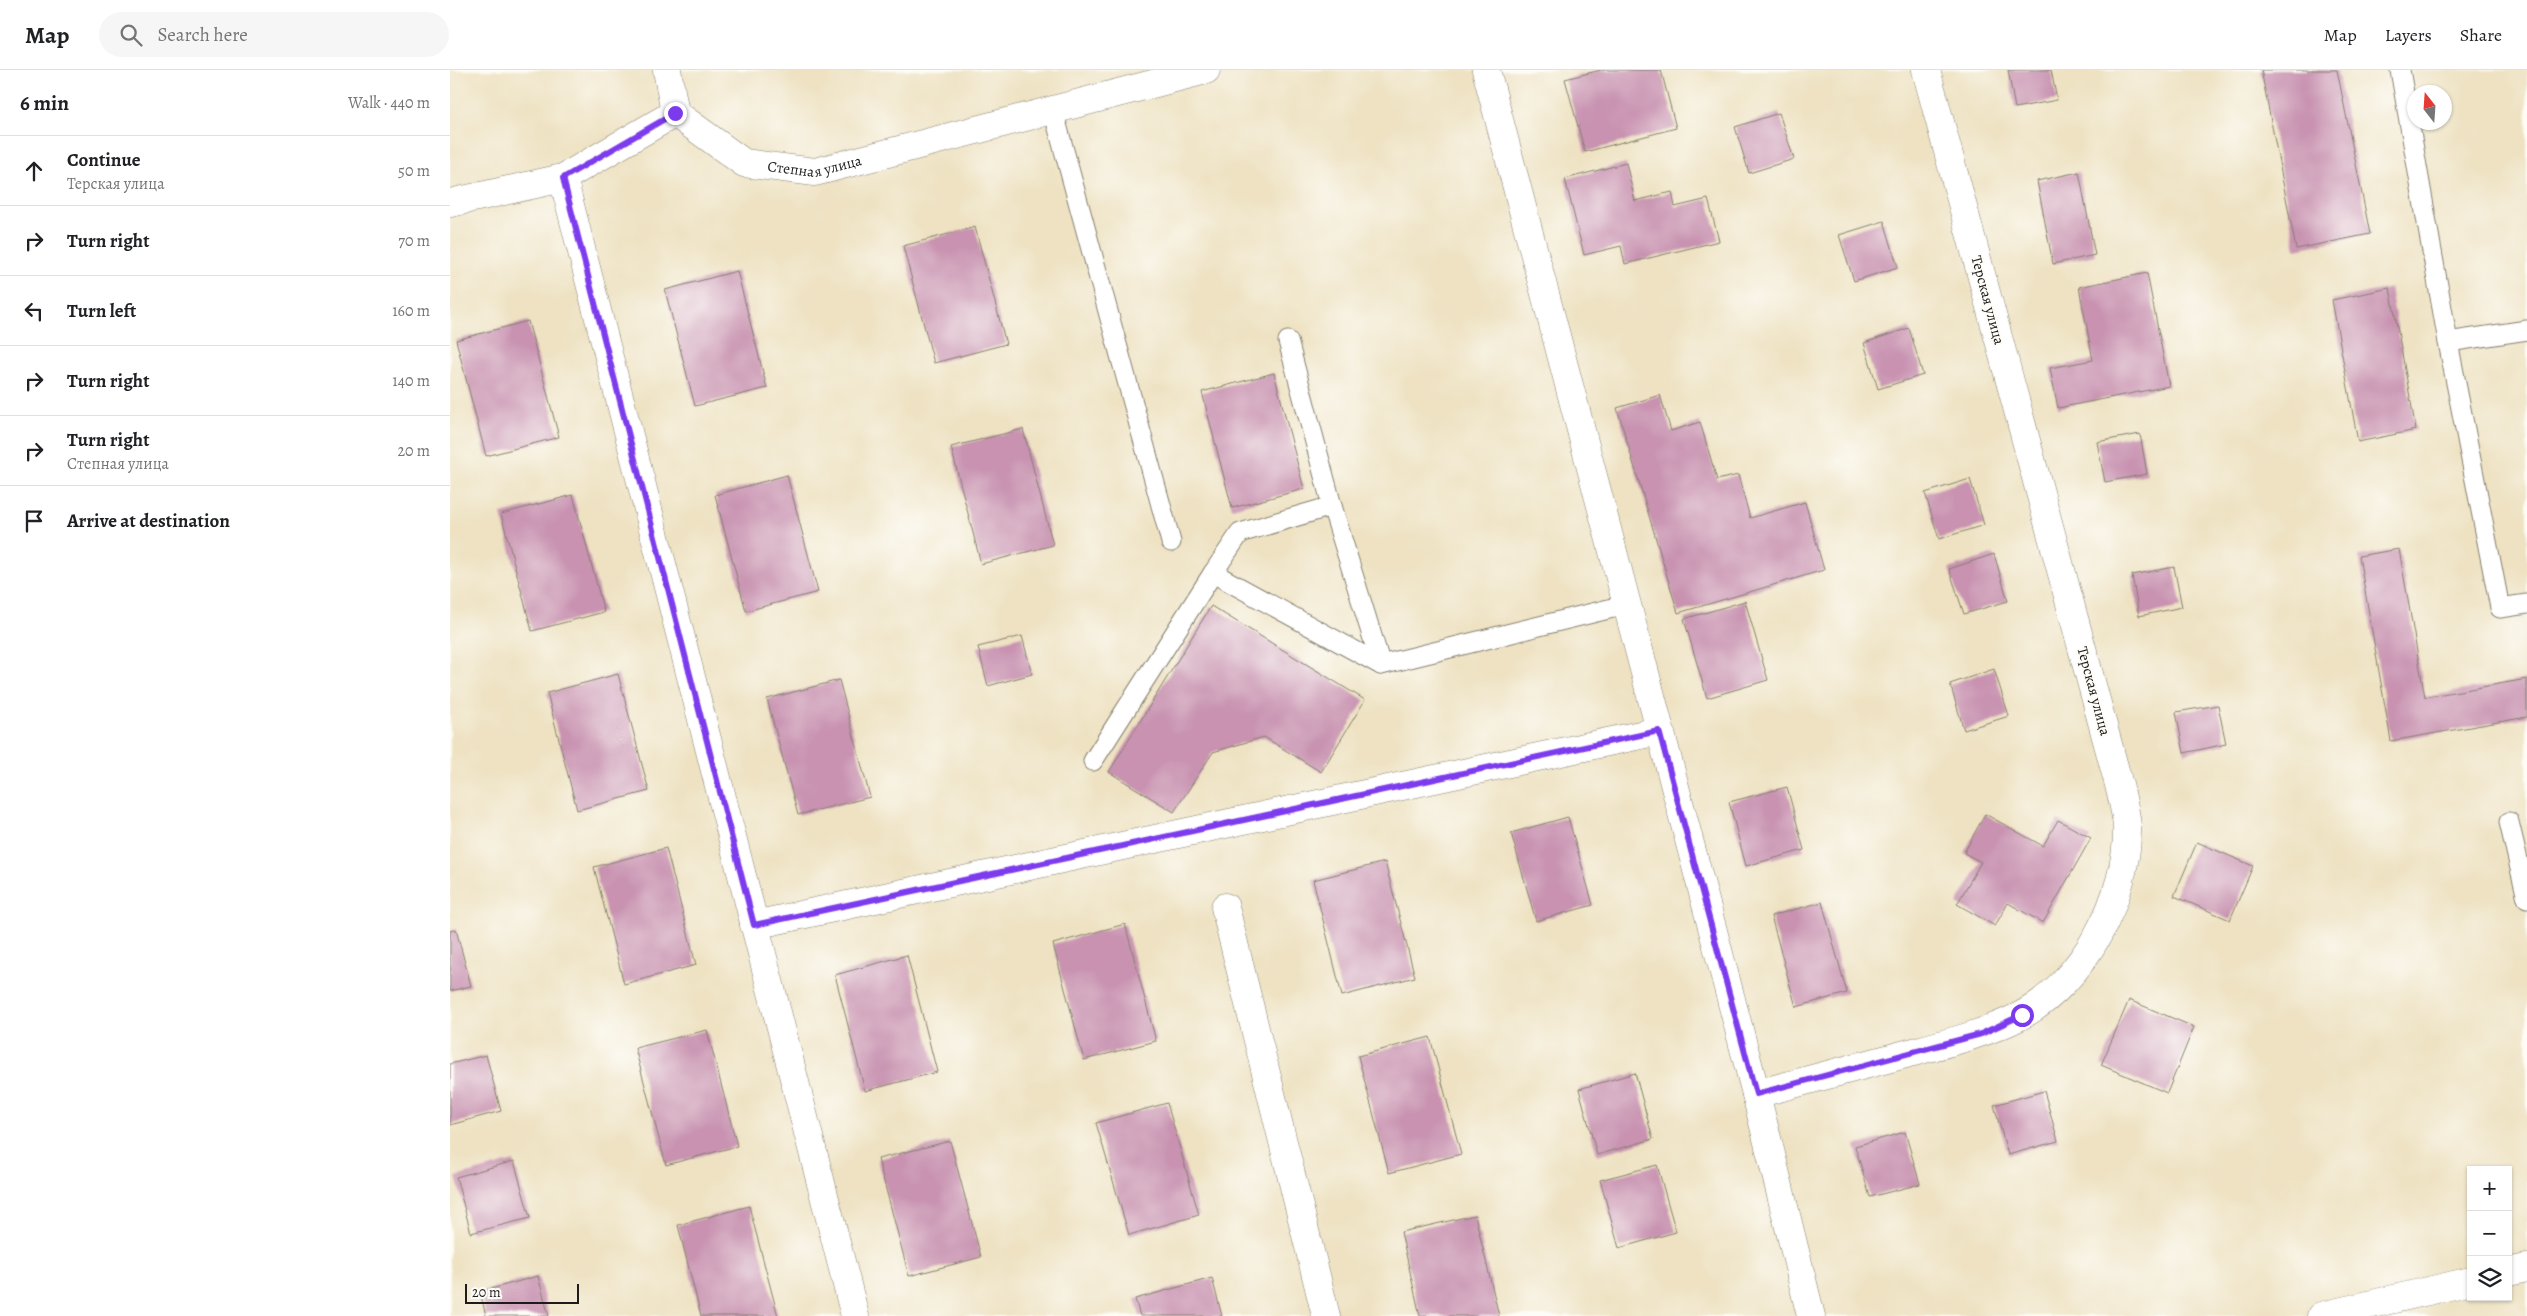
<!DOCTYPE html>
<meta charset="utf-8">
<style>
body{margin:0;font-family:Alegreya,serif;background:#f6f6f6;color:#202124}
.controls{position:absolute;right:15px;bottom:15px;display:grid;overflow:hidden;border-radius:0px;box-shadow:0 1px 4px #0004}
.controls button{width:45px;height:45px;display:grid;place-items:center;padding:0;border:0;border-bottom:1px solid #e0e0e0;background:#fff;color:#202124;font:25px sans-serif}
.compass{position:absolute;left:1957px;top:15px;width:45px;height:45px;border-radius:50%;background:#fff;box-shadow:0 1px 4px #0004;rotate:343deg}
.scale{position:absolute;left:15px;bottom:12px;width:114px;box-sizing:border-box;padding-left:5px;border:2px solid #1c1c1c;border-top:0;font-size:14px;line-height:18px;white-space:nowrap;color:#1c1c1c;-webkit-text-stroke:4px #fdfcf7;paint-order:stroke}
.stop{position:absolute;width:15px;height:15px;margin:-11px;border:4px solid #7c3aed;border-radius:50%;background:#fff}
.stop.end{background:#7c3aed;border-color:#fff;box-shadow:0 1px 5px #0008}
.list{margin:0;padding:0;list-style:none}
h2{display:flex;justify-content:space-between;align-items:center;height:65px;margin:0;padding:0 20px;font-size:21px}
h2 small{font-size:16px;font-weight:400;color:#757577}
.list li{display:grid;grid-template-columns:32px 1fr auto;gap:15px;align-items:center;box-sizing:border-box;height:70px;padding:0 20px;border-top:1px solid #e0e0e0}
.list b{display:block;font-size:19px;white-space:nowrap}
.list p{margin:0;font-size:16px;white-space:nowrap;color:#757577}
.list em{font-size:16px;font-style:normal;color:#757577}
.icon{flex:none;width:28px;height:28px;fill:none;stroke:currentColor;stroke-width:2;stroke-linecap:round;stroke-linejoin:round}
.map{position:relative;flex:none;width:2077px;height:1246px;overflow:hidden}
header{display:flex;align-items:center;gap:30px;box-sizing:border-box;height:70px;padding:0 25px;background:#fff;border-bottom:1px solid #e0e0e0}
header strong{font-size:24px}
nav{display:flex;gap:28px;margin-inline-start:auto;font-size:18px}
.search{width:350px;height:45px;background:#f6f6f6;display:flex;align-items:center;gap:12px;box-sizing:border-box;padding:0 18px;border-radius:28px;color:#757577;font-size:19px}
main{display:flex}
aside{flex:1;background:#fff}
.map>svg:first-child{display:block}
.building{fill:#c892b0}
.lines{fill:none;stroke-linecap:round;stroke-linejoin:round}
.service-casing{stroke:#857f6f;stroke-width:21}
.minor-casing{stroke:#857f6f;stroke-width:29}
.service{stroke:#fff;stroke-width:19}
.minor{stroke:#fff;stroke-width:28}
.route{stroke:#7c3aed;stroke-width:6}
.labels{text-anchor:middle;stroke-width:4.5;stroke-linejoin:round;paint-order:stroke}
.street-label{font-size:15px;fill:#1c1c1c;stroke:#fdfcf7}
</style>
<header>
<strong>Map</strong>
<div class="search"><svg class="icon" aria-label="search" viewBox="0 0 24 24"><circle cx="10" cy="10" r="6"/><path d="M15 15l6 6"/></svg>Search here</div>
<nav><a>Map</a><a>Layers</a><a>Share</a></nav>
</header>
<main>
<aside>
<h2>6 min<small>Walk · 440 m</small></h2>
<ul class="list">
<li><svg class="icon" aria-label="ahead" viewBox="0 0 24 24"><path d="M12 20V5M6 11l6-6 6 6"/></svg><div><b>Continue</b><p>Терская улица</p></div><em>50 m</em></li>
<li><svg class="icon" aria-label="right" viewBox="0 0 24 24"><path d="M7 20v-9h11M14 6l5 5-5 5"/></svg><div><b>Turn right</b></div><em>70 m</em></li>
<li><svg class="icon" aria-label="left" viewBox="0 0 24 24"><path d="M17 20v-9H6M10 6l-5 5 5 5"/></svg><div><b>Turn left</b></div><em>160 m</em></li>
<li><svg class="icon" aria-label="right" viewBox="0 0 24 24"><path d="M7 20v-9h11M14 6l5 5-5 5"/></svg><div><b>Turn right</b></div><em>140 m</em></li>
<li><svg class="icon" aria-label="right" viewBox="0 0 24 24"><path d="M7 20v-9h11M14 6l5 5-5 5"/></svg><div><b>Turn right</b><p>Степная улица</p></div><em>20 m</em></li>
<li><svg class="icon" aria-label="arrive" viewBox="0 0 24 24"><path d="M6 21V4h12l-3 4 3 4H6"/></svg><div><b>Arrive at destination</b></div></li>
</ul>
</aside>
<div class="map">
<svg width="2077" height="1246" viewBox="0 0 2077 1246">
<rect width="100%" height="100%" fill="#fdfcf7"/>
<filter id="ink" filterUnits="userSpaceOnUse"><feTurbulence type="fractalNoise" baseFrequency=".02" numOctaves="2"/><feDisplacementMap in="SourceGraphic" scale="10" xChannelSelector="R" yChannelSelector="G"/><feConvolveMatrix kernelMatrix="1 2 1 2 8 2 1 2 1" color-interpolation-filters="sRGB"/></filter>
<filter id="wash" filterUnits="userSpaceOnUse"><feTurbulence type="fractalNoise" baseFrequency=".0096" numOctaves="4" result="noise"/><feDisplacementMap in="SourceGraphic" scale="20" xChannelSelector="R" yChannelSelector="G"/><feGaussianBlur stdDeviation="1.12" result="paint"/><feColorMatrix in="noise" values="0 0 0 0 0 0 0 0 0 0 0 0 0 0 0 0 0 1.4 0 .05"/><feComposite in="paint" operator="in"/></filter>
<g filter="url(#wash)">
<rect width="100%" height="100%" fill="#eee2c2"/>
<g id="blocks">
<!-- building -->
<g class="building">
<path d="M1151,0H1211L1226,58L1135,82L1115,9Z"/>
<path d="M1558,0H1601L1607,30L1565,38Z"/>
<path d="M1811,0H1887L1920,164L1846,179Z"/>
<path d="M1329,43L1344,89L1299,103L1285,57Z"/>
<path d="M1176,93L1185,131L1222,122L1225,137L1258,129L1269,171L1175,194L1171,176L1134,185L1115,109Z"/>
<path d="M1629,102L1645,185L1603,194L1587,111Z"/>
<path d="M1434,151L1448,197L1404,211L1389,165Z"/>
<path d="M525,157L556,274L484,293L453,176Z"/>
<path d="M287,201L317,318L245,336L215,220Z"/>
<path d="M1697,203L1719,316L1608,338L1600,298L1643,290L1629,217Z"/>
<path d="M1940,218L1966,360L1908,372L1882,230Z"/>
<path d="M78,251L109,367L36,386L6,270Z"/>
<path d="M1459,258L1473,305L1428,319L1414,273Z"/>
<path d="M824,303L854,419L782,438L752,322Z"/>
<path d="M1210,325L1221,361L1250,352L1267,410L1288,405L1300,448L1355,432L1374,500L1228,543L1167,338Z"/>
<path d="M573,359L603,475L531,494L501,377Z"/>
<path d="M1690,364L1697,404L1655,412L1647,372Z"/>
<path d="M337,405L368,522L296,541L265,425Z"/>
<path d="M1520,409L1534,455L1489,469L1475,423Z"/>
<path d="M123,425L154,542L82,561L51,444Z"/>
<path d="M1949,479L1975,627L2077,609V647L1941,671L1909,486Z"/>
<path d="M1544,484L1558,531L1514,544L1499,499Z"/>
<path d="M1724,497L1732,537L1689,546L1682,505Z"/>
<path d="M1295,531L1318,610L1257,628L1234,549Z"/>
<path d="M761,536L915,630L871,702L814,667L763,682L724,742L659,702Z"/>
<path d="M572,566L582,604L538,616L528,577Z"/>
<path d="M1544,599L1559,646L1514,660L1500,614Z"/>
<path d="M168,604L199,721L127,740L97,623Z"/>
<path d="M389,610L420,727L348,745L317,629Z"/>
<path d="M1768,635L1776,674L1734,683L1726,642Z"/>
<path d="M1337,717L1354,780L1296,796L1279,732Z"/>
<path d="M1535,744L1593,776L1608,750L1641,768L1593,853L1558,833L1545,856L1507,834L1531,792L1514,783Z"/>
<path d="M1118,747L1143,835L1086,851L1061,763Z"/>
<path d="M1747,772L1803,796L1780,850L1724,826Z"/>
<path d="M216,778L246,895L174,914L144,797Z"/>
<path d="M935,792L965,907L892,926L863,810Z"/>
<path d="M1372,832L1397,923L1346,937L1321,846Z"/>
<path d="M675,854L706,971L634,990L603,874Z"/>
<path d="M6,859L21,916L0,921V861Z"/>
<path d="M457,885L487,1002L415,1021L385,905Z"/>
<path d="M1679,930L1744,957L1717,1023L1651,995Z"/>
<path d="M257,960L287,1076L216,1095L185,978Z"/>
<path d="M980,967L1011,1084L939,1103L908,986Z"/>
<path d="M36,985L51,1041L0,1055V994Z"/>
<path d="M1185,1003L1203,1069L1147,1085L1129,1019Z"/>
<path d="M1594,1021L1608,1071L1558,1085L1544,1035Z"/>
<path d="M717,1033L749,1145L679,1165L646,1053Z"/>
<path d="M1455,1062L1470,1114L1420,1127L1405,1076Z"/>
<path d="M500,1071L531,1187L459,1206L428,1089Z"/>
<path d="M64,1091L80,1148L21,1163L6,1107Z"/>
<path d="M1207,1095L1226,1162L1169,1178L1150,1110Z"/>
<path d="M299,1136L328,1246H251L228,1155Z"/>
<path d="M1025,1145L1049,1246H970L951,1162Z"/>
<path d="M88,1206L99,1246H36L30,1222Z"/>
<path d="M762,1208L772,1246H690L685,1229Z"/>
</g>
</g>
</g>
<g filter="url(#ink)">
<use href="#blocks" fill-opacity="0" stroke="#857f6f" stroke-width="1"/>
<g class="lines">
<defs>
<g id="service">
<path d="M1950,0L1998,272L2077,260"/>
<path d="M603,40L721,472"/>
<path d="M1998,272L2050,538L2077,534"/>
<path d="M882,436L931,595"/>
<path d="M763,503L790,463L882,436L838,271"/>
<path d="M643,691L763,503L931,595L1175,535"/>
<path d="M2059,752L2077,828"/>
</g>
<g id="minor">
<path d="M217,0L225,43"/>
<path d="M1036,0L1306,1024L1361,1246"/>
<path d="M113,108L405,1246"/>
<path id="s1" d="M0,133L113,108L225,43L294,93L365,102L756,0"/>
<path d="M775,837L876,1246"/>
<path d="M304,855L1209,661"/>
<path d="M1306,1024C1354,1011 1403,998 1452,985C1493,974 1533,965 1570,946C1633,913 1679,826 1677,756C1676,743 1672,728 1669,715L1476,0"/>
<path d="M2058,1202L2077,1198"/>
<path d="M1871,1246L2021,1211"/>
</g>
</defs>
<!-- service casing -->
<use href="#service" class="service-casing"/>
<!-- minor casing -->
<use href="#minor" class="minor-casing"/>
<!-- service -->
<use href="#service" class="service"/>
<!-- minor -->
<use href="#minor" class="minor"/>
</g>
</g>
<g class="lines" filter="url(#ink)">
<!-- route -->
<path class="route" d="M225,43L113,108L304,855L1209,661L1306,1024L1531,964L1572,945"/>
</g>
<g class="labels">
<!-- street labels -->
<g class="street-label">
<text dy="5" stroke="none"><textPath href="#s1" startOffset="402">Степная улица</textPath></text>
<text transform="translate(1538 230) rotate(75)" y="5">Терская улица</text>
<text transform="translate(1644 621) rotate(75)" y="5">Терская улица</text>
</g>
</g>
</svg>
<div class="controls">
<button>+</button>
<button>−</button>
<button><svg class="icon" aria-label="layers" viewBox="0 0 24 24"><path d="M12 4l9 5-9 5-9-5zM3 14l9 5 9-5"/></svg></button>
</div>
<svg class="compass" viewBox="-18 -18 36 36"><path d="M0-13l5 13h-10z" fill="#e53935"/><path d="M0 13l5-13h-10z" fill="#757577"/></svg>
<div class="scale">20 m</div>
<div class="stop" style="left:1572px;top:945px"></div>
<div class="stop end" style="left:225px;top:43px"></div>
</div>
</main>
